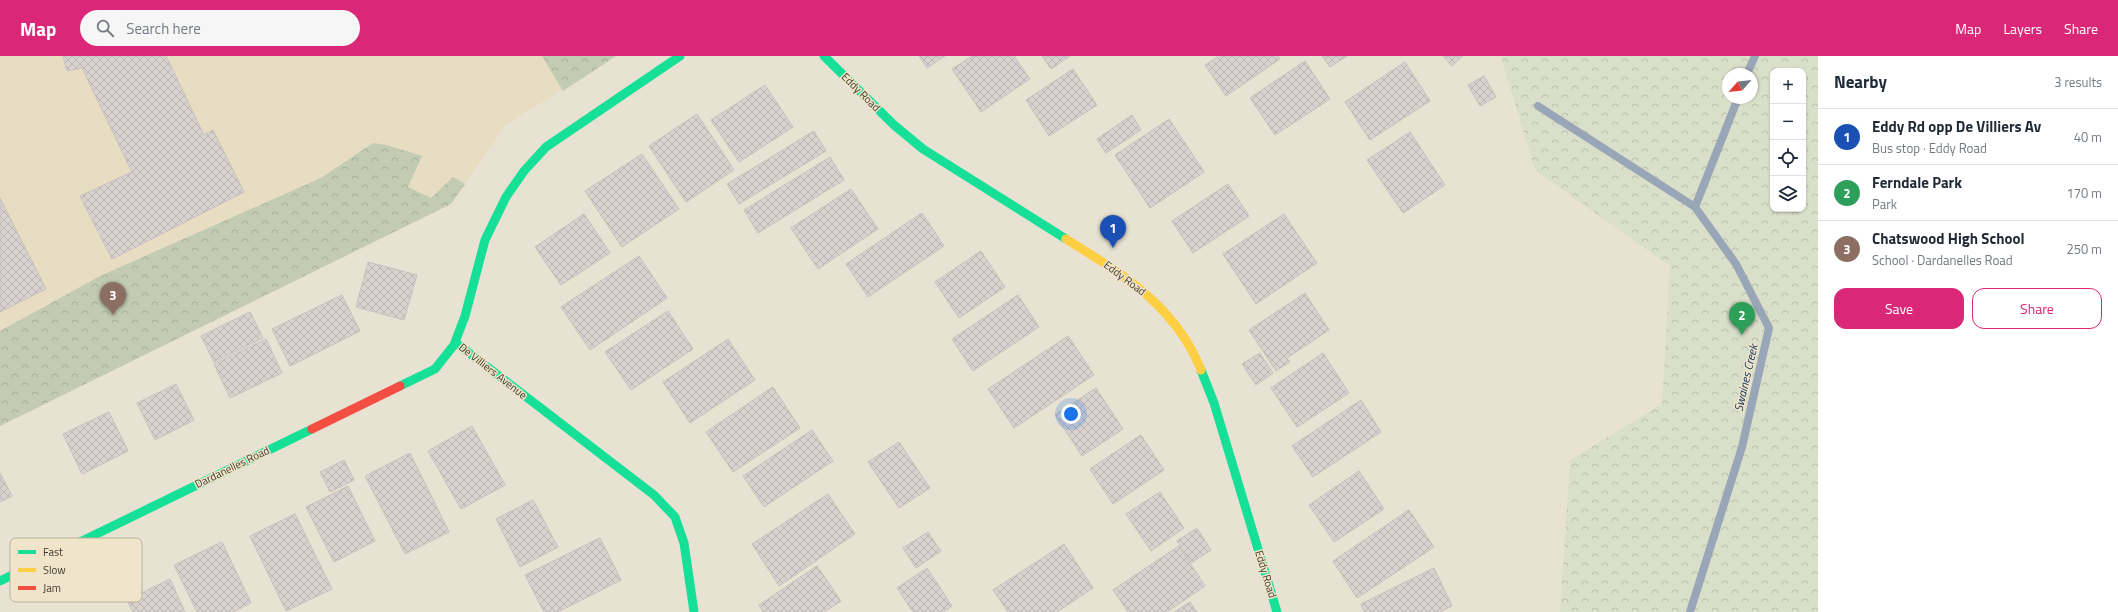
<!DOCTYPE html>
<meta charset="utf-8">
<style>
body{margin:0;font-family:"Titillium Web",sans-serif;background:#f6f6f7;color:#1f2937}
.controls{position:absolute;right:12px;top:12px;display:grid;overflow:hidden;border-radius:8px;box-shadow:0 1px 3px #0004}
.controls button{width:36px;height:36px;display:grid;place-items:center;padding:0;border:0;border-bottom:1px solid #e0e1e3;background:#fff;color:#1f2937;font:20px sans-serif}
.compass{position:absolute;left:1722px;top:12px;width:36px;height:36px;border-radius:50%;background:#fff;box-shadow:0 1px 3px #0004;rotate:243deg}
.you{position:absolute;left:1071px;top:358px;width:14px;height:14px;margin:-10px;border:3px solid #fff;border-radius:50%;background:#1a73e8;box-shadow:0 0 0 6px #1a73e833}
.badge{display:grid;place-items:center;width:26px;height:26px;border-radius:50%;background:#db2777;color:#fff;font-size:13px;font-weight:700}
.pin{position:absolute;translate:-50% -33px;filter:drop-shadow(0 1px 2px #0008)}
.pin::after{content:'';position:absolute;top:21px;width:14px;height:12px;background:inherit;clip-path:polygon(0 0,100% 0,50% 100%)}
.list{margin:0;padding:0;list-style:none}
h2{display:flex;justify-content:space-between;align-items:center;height:52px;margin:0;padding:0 16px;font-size:17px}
h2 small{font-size:13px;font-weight:400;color:#747a83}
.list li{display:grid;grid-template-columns:26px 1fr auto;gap:12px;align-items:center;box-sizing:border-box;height:56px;padding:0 16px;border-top:1px solid #e0e1e3}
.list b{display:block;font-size:15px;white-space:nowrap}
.list p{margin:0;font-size:13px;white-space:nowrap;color:#747a83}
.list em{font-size:13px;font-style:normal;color:#747a83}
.actions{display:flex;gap:8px;padding:12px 16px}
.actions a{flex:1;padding:9px 0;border:1px solid #db2777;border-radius:12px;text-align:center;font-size:14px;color:#db2777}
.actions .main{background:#db2777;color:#fff}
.icon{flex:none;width:22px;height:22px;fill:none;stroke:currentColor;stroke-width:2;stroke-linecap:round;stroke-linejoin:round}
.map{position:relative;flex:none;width:1818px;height:556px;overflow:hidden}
header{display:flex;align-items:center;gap:24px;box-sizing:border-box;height:56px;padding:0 20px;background:#db2777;color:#fff}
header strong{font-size:19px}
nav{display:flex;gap:22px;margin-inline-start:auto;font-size:14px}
.search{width:280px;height:36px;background:#f6f6f7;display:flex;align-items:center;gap:10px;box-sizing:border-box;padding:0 14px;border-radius:22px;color:#747a83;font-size:15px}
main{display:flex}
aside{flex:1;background:#fff}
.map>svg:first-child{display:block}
.built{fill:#e7ddc3}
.forest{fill:url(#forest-crowns)}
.park{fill:url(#park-crowns);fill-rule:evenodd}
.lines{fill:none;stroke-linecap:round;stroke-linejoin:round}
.stream{stroke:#99a6b7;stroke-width:8}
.building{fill:url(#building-cross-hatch);stroke:#c8c0bd}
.fast{stroke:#16e098;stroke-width:9}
.slow{stroke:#ffcf43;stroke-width:9}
.jam{stroke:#f24e42;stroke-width:9}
.labels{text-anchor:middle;stroke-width:3;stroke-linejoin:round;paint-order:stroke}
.street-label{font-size:11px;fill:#3c382d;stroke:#f0e5ca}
.water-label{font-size:12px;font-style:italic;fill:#183761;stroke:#f0e5ca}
.key{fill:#f0e5ca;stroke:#bab19b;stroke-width:1}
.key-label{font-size:11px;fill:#3c382d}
</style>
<header>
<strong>Map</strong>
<div class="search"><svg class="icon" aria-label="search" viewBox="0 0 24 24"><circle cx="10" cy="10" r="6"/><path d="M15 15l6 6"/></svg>Search here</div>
<nav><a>Map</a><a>Layers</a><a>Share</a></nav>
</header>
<main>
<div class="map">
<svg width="1818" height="556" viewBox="0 0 1818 556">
<defs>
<pattern id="forest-crowns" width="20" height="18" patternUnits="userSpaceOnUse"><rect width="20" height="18" fill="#c3cbb2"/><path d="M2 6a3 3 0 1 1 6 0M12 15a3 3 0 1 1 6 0" fill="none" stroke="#a8af99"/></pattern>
<pattern id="park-crowns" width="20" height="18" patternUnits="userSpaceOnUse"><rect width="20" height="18" fill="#d9dfc9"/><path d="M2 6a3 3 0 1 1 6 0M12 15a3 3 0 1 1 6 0" fill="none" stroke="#bbc0ad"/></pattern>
<pattern id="building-cross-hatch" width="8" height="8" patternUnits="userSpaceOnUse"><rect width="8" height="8" fill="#d9d2cf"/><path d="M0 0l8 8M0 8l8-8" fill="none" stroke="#bbb5b2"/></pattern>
</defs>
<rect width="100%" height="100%" fill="#e8e2d2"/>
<!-- built -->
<path class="built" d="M0,0H616L506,69L451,148L0,370Z"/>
<!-- forest -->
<g class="forest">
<path d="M542,0H616L563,35Z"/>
<path d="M373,87L387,89L422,100L408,131L431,142L453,121L465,128L451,148L0,370V275L100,220L321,122Z"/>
</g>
<!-- park -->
<path class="park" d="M1508,0H1818V556H1560L1570,404L1662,348L1670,210L1535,114L1501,1ZM1773,15H1803V153H1773ZM1728,18H1752V42H1728Z"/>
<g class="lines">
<!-- stream -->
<g class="stream">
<path d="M1747,18L1755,0"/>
<path d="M1538,50L1695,151"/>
<path d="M1690,556L1742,391L1769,272L1736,208L1695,151L1738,42"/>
</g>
</g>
<!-- building -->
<g class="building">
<path d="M63,0H166L204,79L213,74L244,136L112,203L80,140L132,116L82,12L67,15Z"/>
<path d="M919,0H945L927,12Z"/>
<path d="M972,0H1014L1030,23L981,56L952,13Z"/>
<path d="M1042,0H1070L1051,13Z"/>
<path d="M1219,0H1278L1280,3L1226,40L1205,9Z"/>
<path d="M1322,0H1347L1330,11Z"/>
<path d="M1443,0H1463L1452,10Z"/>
<path d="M1305,5L1330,43L1275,79L1250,42Z"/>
<path d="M1405,6L1430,45L1370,84L1345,46Z"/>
<path d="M1073,13L1097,49L1049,80L1026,44Z"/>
<path d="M1484,20L1496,41L1480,50L1468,29Z"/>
<path d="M765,29L793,71L739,106L711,64Z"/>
<path d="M697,58L734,114L686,146L649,90Z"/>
<path d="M1132,59L1141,74L1106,97L1097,83Z"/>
<path d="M1169,63L1204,116L1150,152L1115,99Z"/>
<path d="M814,75L826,95L739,148L727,128Z"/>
<path d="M1410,76L1445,129L1403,157L1367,104Z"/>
<path d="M642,98L679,153L622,191L585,135Z"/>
<path d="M830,101L844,124L758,177L744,154Z"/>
<path d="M1228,128L1249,160L1193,197L1172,165Z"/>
<path d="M851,133L878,173L818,213L791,172Z"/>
<path d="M0,142L46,233L0,256Z"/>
<path d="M922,157L944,190L868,241L846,208Z"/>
<path d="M584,158L610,197L561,229L535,191Z"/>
<path d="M1284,158L1317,207L1256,248L1223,198Z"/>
<path d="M981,195L1005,231L959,262L935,226Z"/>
<path d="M639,200L667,242L590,294L561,251Z"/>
<path d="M368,206L417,219L404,264L356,251Z"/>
<path d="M1305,237L1329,274L1287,302L1290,306L1276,315L1249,274Z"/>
<path d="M342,239L360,275L290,310L272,273Z"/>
<path d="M1018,239L1039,271L973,315L952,283Z"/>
<path d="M668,255L693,293L631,334L605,296Z"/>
<path d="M250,256L263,282L214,306L201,280Z"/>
<path d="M1068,280L1094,319L1014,372L988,333Z"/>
<path d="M266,283L282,317L230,342L214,308Z"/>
<path d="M728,283L755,324L690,367L663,326Z"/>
<path d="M1260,297L1273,317L1256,329L1242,308Z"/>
<path d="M1323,297L1349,337L1297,371L1271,332Z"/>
<path d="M176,328L194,364L155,384L137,347Z"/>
<path d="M773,331L800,372L733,416L706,376Z"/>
<path d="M1096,332L1123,373L1082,400L1055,359Z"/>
<path d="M1361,344L1381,376L1313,421L1292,390Z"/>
<path d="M109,356L128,395L82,418L63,378Z"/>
<path d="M472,370L505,429L461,453L428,395Z"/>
<path d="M812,374L833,405L764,451L743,420Z"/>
<path d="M1141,379L1164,414L1113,448L1090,413Z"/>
<path d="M899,386L930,432L899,452L868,406Z"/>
<path d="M410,397L449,476L405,498L365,420Z"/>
<path d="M344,404L354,424L330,436L320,416Z"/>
<path d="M1359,415L1384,453L1334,486L1309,449Z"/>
<path d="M0,417L12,440L0,446Z"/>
<path d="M348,430L375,485L334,506L306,451Z"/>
<path d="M1160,436L1184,472L1151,495L1126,458Z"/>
<path d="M828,438L855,478L779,530L752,488Z"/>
<path d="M533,444L558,491L520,511L496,463Z"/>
<path d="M1409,454L1434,491L1357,542L1333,505Z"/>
<path d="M295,458L332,533L286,555L250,480Z"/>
<path d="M1197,472L1211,494L1191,507L1177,485Z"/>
<path d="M928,476L941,495L916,512L903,492Z"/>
<path d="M600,482L621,524L558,556H544L525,519Z"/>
<path d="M222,486L251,547L233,556H197L174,509Z"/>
<path d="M1064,488L1093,532L1057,556H1008L993,534Z"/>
<path d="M1179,490L1205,530L1167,556H1128L1113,534Z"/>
<path d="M817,510L841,545L824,556H763L759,549Z"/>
<path d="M927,512L952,550L943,556H913L897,532Z"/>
<path d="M1434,512L1452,550L1440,556H1364L1361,548Z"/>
<path d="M170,523L185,556H133L127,544Z"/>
<path d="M1190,546L1197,556H1174Z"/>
</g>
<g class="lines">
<!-- fast -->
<g class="fast">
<path d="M824,0L894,69L923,93L1066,183"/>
<path d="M456,287L654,439L675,461L684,487L694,556"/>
<path d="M1201,314L1214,347L1277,556"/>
<path d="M400,330L435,313L454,289L465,260L485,184L506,141L524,115L546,91L680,0"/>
<path d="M0,525L312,373"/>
</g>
<!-- slow -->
<path class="slow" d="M1066,183C1122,218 1175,249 1201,314"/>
<!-- jam -->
<path class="jam" d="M312,373L400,330"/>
</g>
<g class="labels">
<!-- street labels -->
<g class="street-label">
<text transform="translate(861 36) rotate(45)" y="4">Eddy Road</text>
<text transform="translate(1125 222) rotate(37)" y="4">Eddy Road</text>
<text transform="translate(493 315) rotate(38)" y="4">De Villiers Avenue</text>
<text transform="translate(232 411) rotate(-26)" y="4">Dardanelles Road</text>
<text transform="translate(1266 518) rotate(73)" y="4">Eddy Road</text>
</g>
<!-- water labels -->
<g class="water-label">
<text transform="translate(1746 322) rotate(-77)" y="4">Swaines Creek</text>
</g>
</g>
<!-- legend -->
<rect x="10" y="482" width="132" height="64" rx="6" class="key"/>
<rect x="18" y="494" width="18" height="4" fill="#16e098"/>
<rect x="18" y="512" width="18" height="4" fill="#ffcf43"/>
<rect x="18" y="530" width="18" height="4" fill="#f24e42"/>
<g class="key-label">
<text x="43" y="500">Fast</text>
<text x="43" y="518">Slow</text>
<text x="43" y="536">Jam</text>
</g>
</svg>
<div class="controls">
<button>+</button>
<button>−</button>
<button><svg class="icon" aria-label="locate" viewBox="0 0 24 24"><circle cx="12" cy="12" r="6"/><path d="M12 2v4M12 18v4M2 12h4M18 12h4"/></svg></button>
<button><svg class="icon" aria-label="layers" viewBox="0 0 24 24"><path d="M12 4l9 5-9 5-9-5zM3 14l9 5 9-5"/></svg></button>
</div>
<svg class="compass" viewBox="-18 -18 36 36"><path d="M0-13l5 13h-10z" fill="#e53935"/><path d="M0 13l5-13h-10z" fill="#747a83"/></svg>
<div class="you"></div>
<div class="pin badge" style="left:1113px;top:192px;background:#1a4fb4">1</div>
<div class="pin badge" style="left:1742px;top:279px;background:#2e9e5b">2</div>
<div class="pin badge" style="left:113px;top:259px;background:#8d6e63">3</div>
</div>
<aside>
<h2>Nearby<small>3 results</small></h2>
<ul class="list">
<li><span class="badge" style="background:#1a4fb4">1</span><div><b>Eddy Rd opp De Villiers Av</b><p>Bus stop · Eddy Road</p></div><em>40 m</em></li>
<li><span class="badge" style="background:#2e9e5b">2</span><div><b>Ferndale Park</b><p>Park</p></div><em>170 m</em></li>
<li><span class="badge" style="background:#8d6e63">3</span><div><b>Chatswood High School</b><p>School · Dardanelles Road</p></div><em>250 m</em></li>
</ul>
<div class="actions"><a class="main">Save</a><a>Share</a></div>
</aside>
</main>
